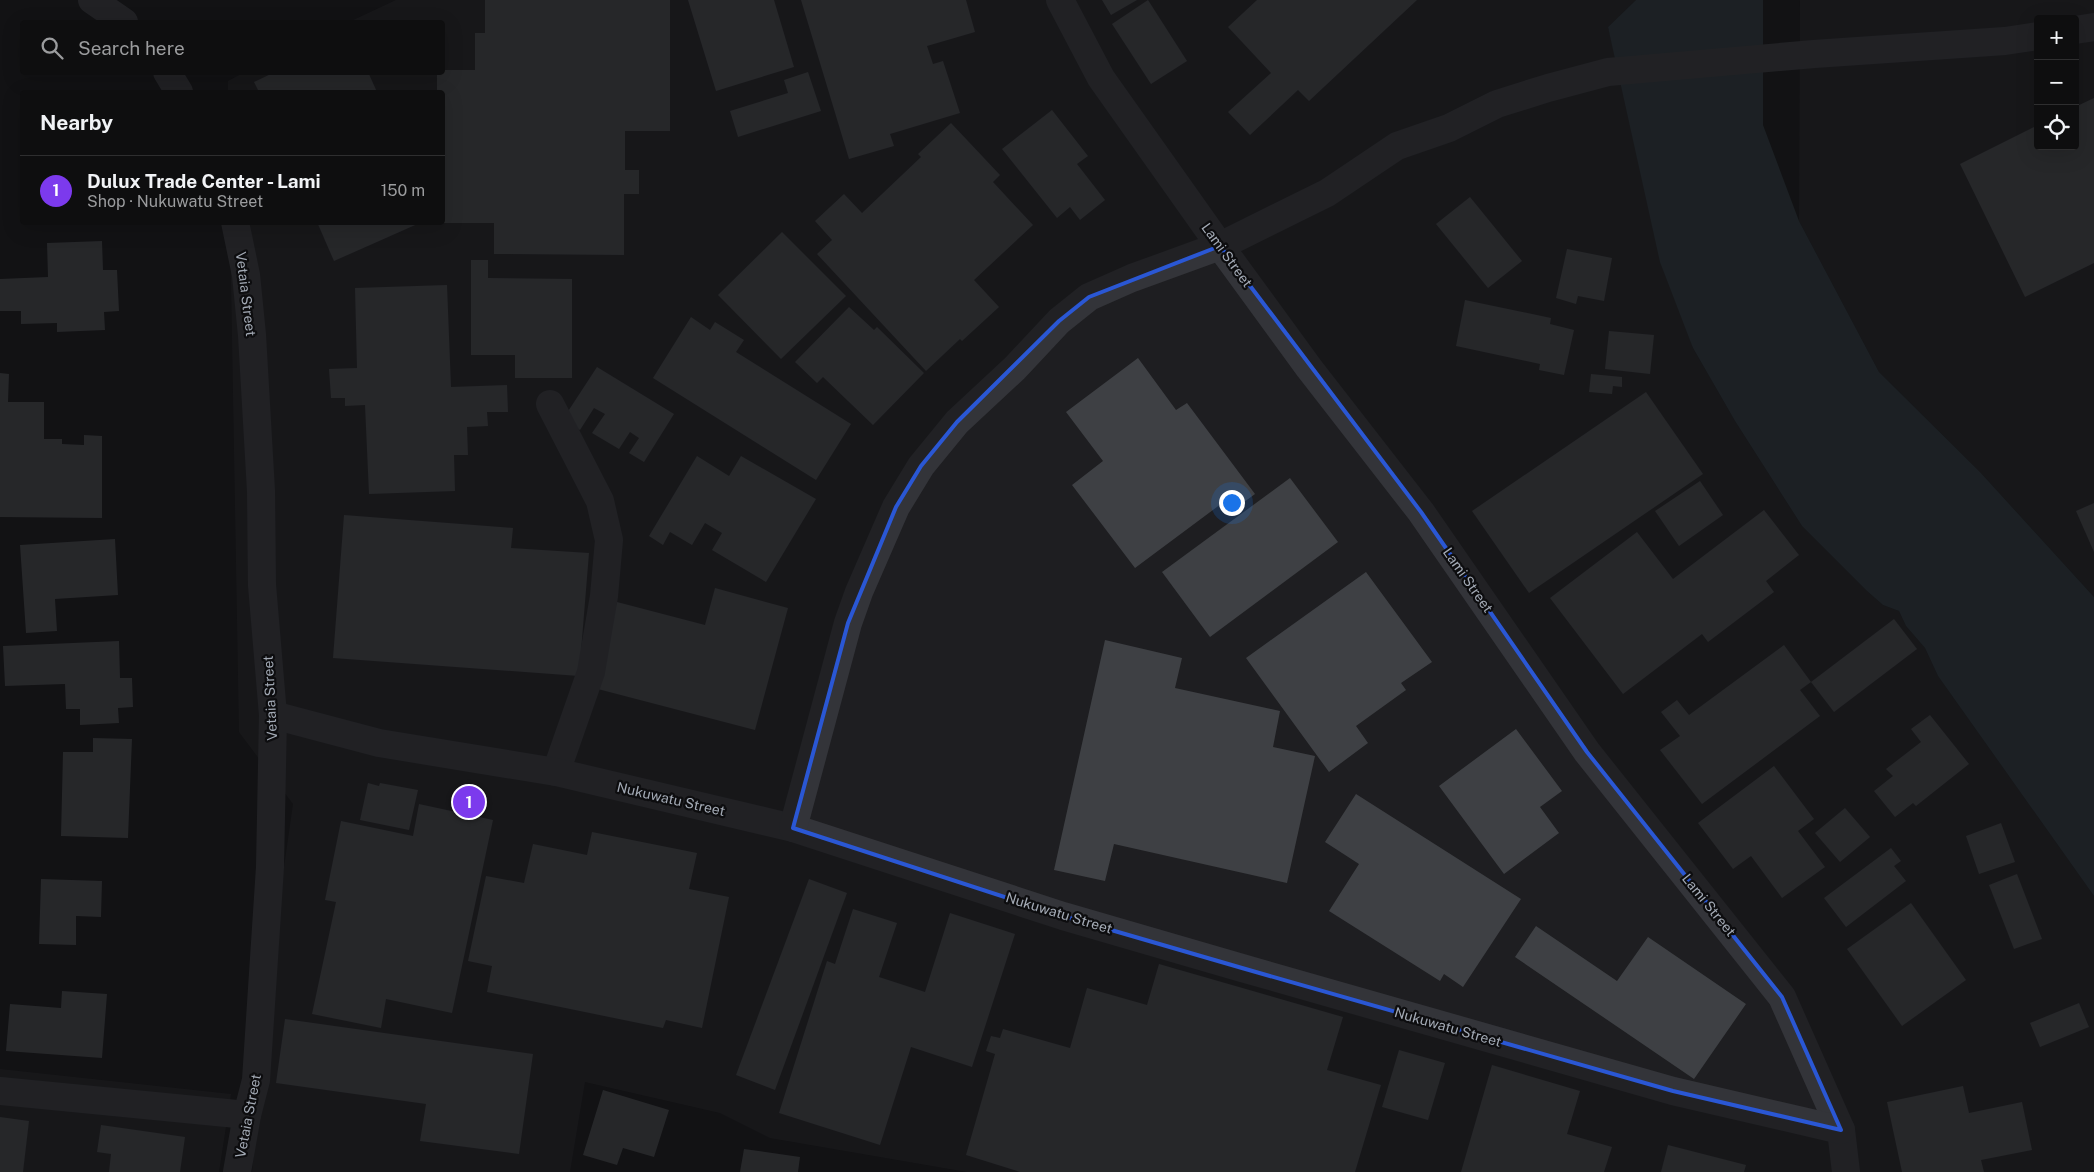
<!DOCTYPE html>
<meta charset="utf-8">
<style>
body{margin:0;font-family:"Public Sans",sans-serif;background:#171718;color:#f1f3f6}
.controls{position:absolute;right:15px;top:15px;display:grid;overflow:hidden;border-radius:5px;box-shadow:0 5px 20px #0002}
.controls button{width:45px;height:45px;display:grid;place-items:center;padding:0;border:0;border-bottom:1px solid #2e2e2f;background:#0e0e0f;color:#f1f3f6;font:25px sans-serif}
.you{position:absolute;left:1231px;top:502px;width:18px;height:18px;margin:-12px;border:4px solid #fff;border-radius:50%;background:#1a73e8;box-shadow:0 0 0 8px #1a73e833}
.badge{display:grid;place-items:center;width:32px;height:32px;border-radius:50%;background:#7c3aed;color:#fff;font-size:16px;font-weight:700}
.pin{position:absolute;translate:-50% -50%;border:2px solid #fff;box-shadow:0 1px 5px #0006}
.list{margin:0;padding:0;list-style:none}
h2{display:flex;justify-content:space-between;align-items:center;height:65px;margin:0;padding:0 20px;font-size:21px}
h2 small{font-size:16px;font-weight:400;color:#9b9c9e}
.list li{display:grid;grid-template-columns:32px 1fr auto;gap:15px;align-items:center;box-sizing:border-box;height:70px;padding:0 20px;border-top:1px solid #2e2e2f}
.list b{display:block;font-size:19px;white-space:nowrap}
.list p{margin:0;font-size:16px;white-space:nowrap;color:#9b9c9e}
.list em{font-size:16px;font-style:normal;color:#9b9c9e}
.icon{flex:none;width:28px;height:28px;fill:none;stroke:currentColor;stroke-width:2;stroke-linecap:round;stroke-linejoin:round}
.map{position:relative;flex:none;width:2094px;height:1172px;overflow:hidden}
.search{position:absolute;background:#0e0e0f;box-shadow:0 5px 20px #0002;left:20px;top:20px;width:425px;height:55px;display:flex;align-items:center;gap:12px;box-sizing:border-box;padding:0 18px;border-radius:5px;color:#9b9c9e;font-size:19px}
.panel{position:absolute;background:#0e0e0f;box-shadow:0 5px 20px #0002;left:20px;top:90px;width:425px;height:135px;border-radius:5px}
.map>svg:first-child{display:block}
.built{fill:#1e1e21;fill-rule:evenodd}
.water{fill:#283238}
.building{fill:#3e4044}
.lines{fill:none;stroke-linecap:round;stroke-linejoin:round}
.minor{stroke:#333439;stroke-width:28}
.marked{fill:none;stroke:#2a57d4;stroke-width:4;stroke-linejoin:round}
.labels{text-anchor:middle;stroke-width:4.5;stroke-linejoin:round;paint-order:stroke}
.street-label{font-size:14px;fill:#a3aab5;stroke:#0d0d0f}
</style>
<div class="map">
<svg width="2094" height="1172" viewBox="0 0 2094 1172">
<rect width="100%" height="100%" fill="#121214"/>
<!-- built -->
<g class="built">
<path d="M396,0H1636L1608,27L1693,348L1735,421L1802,526L1867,591L1883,605L1899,611L1906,626L1925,648L1938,676L2094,896V1172H967L770,1138L720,1113L585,1082L570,1172H252L279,902L293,804L239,732L230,223L442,222V92H228V81L245,72H442V22H349Z"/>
<path d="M1800,0H2094V597L1980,472L1879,372L1799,221ZM2038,19H2075V146H2038Z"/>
<path d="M0,1069L231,1094L219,1172H0Z"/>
</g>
<!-- water -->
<path class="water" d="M1636,0H1763V125L1799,221L1879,372L1980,472L2094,597V896L1938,676L1925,648L1906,626L1899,611L1883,605L1867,591L1802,526L1735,421L1693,348L1660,262L1608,27Z"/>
<!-- building -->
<g class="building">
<path d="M485,0H670V131H625V170H639V194H624V255L494,254V223H442V92H437V72H442V70H475V33H485Z"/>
<path d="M688,0H774L794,67L716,91Z"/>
<path d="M801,0H966L975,32L927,46L933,64L943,61L960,113L890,134L894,146L849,159Z"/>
<path d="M1102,0H1137L1111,15Z"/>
<path d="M1148,0L1187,61L1151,84L1112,24Z"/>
<path d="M1257,0H1417L1309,101L1298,90L1250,135L1228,112L1271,73L1228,27Z"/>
<path d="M275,72H368L377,92H259L254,82Z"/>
<path d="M808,72L821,111L738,137L730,111L788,93L784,80Z"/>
<path d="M2094,98V263L2025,297L1960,164L2038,125V146H2075V107Z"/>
<path d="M1052,110L1088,156L1077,164L1105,200L1080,220L1070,207L1057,218L1002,149Z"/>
<path d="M951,123L1000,175L993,182L1033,225L974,280L999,307L962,341L960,339L926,371L817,254L832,240L815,221L844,194L862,213L921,157L918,154Z"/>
<path d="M1470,197L1522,261L1488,288L1436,224Z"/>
<path d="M317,222H422L334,261Z"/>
<path d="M782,232L846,296L781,359L718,295Z"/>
<path d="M102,241L103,270H117L119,311L104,312L105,330L57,332V323L21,324V311H0V279L48,277L47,243Z"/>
<path d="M1567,249L1612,258L1604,301L1578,296L1576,304L1556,298Z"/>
<path d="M471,260H488V278L572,279V378H515V355H471Z"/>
<path d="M447,285L451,387L507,385L508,412H487L488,426L467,427L468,455H454L455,491L369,494L365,405L345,406V398H331L329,369L357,368L355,288Z"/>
<path d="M1465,300L1551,318L1550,324L1574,330L1564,375L1539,370L1540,364L1456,346Z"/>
<path d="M849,307L874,330L877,327L924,373L873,425L823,377L817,383L795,362Z"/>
<path d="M691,317L710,330L715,322L744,340L736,352L851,424L816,480L653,378Z"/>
<path d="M1609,331L1654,335L1650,374L1605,369Z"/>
<path d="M1138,358L1176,410L1187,403L1255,494L1232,511L1225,501L1135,568L1072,485L1103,461L1066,412Z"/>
<path d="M597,367L674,414L644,462L629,453L639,438L630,432L619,449L592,433L605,414L594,408L580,430L563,419Z"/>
<path d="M0,373L9,374L8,402H44V439H62V444L84,445V435L102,436V518L0,517Z"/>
<path d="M1591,374L1622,377V387L1613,386L1612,394L1589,392Z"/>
<path d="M1646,392L1703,474L1529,593L1472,511Z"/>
<path d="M697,456L729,476L741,456L816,499L766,582L712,550L722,533L705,523L692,545L670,532L663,545L649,536Z"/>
<path d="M1290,478L1338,542L1210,637L1162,572Z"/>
<path d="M1700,481L1723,515L1679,546L1655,511Z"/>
<path d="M2094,503V552L2076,511Z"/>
<path d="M1764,510L1799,555L1766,581L1774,592L1708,642L1702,634L1623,694L1550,598L1637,532L1673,579Z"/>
<path d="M344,515L513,528L511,548L589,553L579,676L333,658Z"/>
<path d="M115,539L118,595L55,599L57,631L26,633L20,545Z"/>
<path d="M1366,572L1432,662L1401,683L1406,690L1356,726L1368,743L1329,772L1246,658Z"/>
<path d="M715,588L788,608L755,730L594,688L617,602L705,625Z"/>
<path d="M1894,619L1917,649L1834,712L1811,682Z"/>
<path d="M1105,640L1182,658L1175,688L1280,711L1273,747L1315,756L1287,883L1114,844L1105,881L1054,870Z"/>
<path d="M119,641L120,678H132L133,707L118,708L119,723L80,725V709H66L65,684L5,686L3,646Z"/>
<path d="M1784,645L1811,682L1800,690L1820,716L1702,804L1660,750L1680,736L1661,712L1677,700L1689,715Z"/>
<path d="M1930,715L1969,764L1916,806L1913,803L1895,817L1874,791L1893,776L1886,769L1921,742L1911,729Z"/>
<path d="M1516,729L1562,791L1540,807L1559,833L1504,874L1439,786Z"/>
<path d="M93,738L132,739L128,838L61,836L63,752H93Z"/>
<path d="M1774,766L1814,819L1798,831L1825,867L1782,898L1751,856L1733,869L1698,823Z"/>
<path d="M368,783L379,786L380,783L418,790L409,830L360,820Z"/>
<path d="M1356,794L1521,899L1463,987L1444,974L1440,981L1329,911L1359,864L1325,842Z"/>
<path d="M419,804L493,820L452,1013L386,999L381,1028L312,1014L336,902L325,900L341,821L413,836Z"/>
<path d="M1845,808L1870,837L1840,862L1815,833Z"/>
<path d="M2001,823L2015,862L1979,874L1966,836Z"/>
<path d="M592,832L697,853L689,889L729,897L702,1028L666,1020L663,1028L487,992L492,966L468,961L486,876L524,883L533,844L587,855Z"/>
<path d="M1891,848L1901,861L1894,866L1906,881L1846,927L1824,898Z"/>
<path d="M2017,874L2042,939L2014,949L1989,885Z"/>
<path d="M41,879L102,881L101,917L76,916V945L39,944Z"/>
<path d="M809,879L847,893L775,1090L736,1075Z"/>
<path d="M1911,903L1966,980L1902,1026L1847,949Z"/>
<path d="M853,909L897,923L879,977L925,992L950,913L1015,934L972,1067L911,1047L880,1145L779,1113L827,961L835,964Z"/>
<path d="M1536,926L1617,981L1648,937L1746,1004L1694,1079L1515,957Z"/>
<path d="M1159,964L1343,1017L1327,1070L1381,1085L1355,1172H1020L966,1155L995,1054L986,1051L991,1036L1000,1038L1003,1029L1070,1048L1087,988L1147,1005Z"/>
<path d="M62,991L107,994L102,1058L6,1051L10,1004L61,1008Z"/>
<path d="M2079,1003L2089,1027L2040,1047L2030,1023Z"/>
<path d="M285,1019L533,1054L519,1154L420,1141L426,1104L276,1083Z"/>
<path d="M1399,1050L1445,1063L1428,1120L1382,1107Z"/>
<path d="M1492,1065L1580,1091L1567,1134L1612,1147L1604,1172H1461Z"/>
<path d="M1963,1086L1969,1113L2022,1102L2032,1150L1981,1160L1984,1172H1902L1887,1102Z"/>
<path d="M603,1090L669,1110L654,1157L623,1148L617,1165L583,1155Z"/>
<path d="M0,1117L29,1121L23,1172H0Z"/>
<path d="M101,1125L185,1137L180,1172H109L111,1154L97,1152Z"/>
<path d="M1668,1145L1746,1165L1744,1172H1661Z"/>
<path d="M744,1149L800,1157L798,1172H740Z"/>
</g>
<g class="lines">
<!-- minor -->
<g class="minor">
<path d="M92,0L124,22"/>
<path d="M1060,0L1101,78L1220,246L1309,368L1421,512L1587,752L1782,997L1841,1130L1846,1172"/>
<path d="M2075,30L2094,27"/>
<path d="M167,72L179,92"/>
<path d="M235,222L246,275L252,335L261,491L262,585L273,715L270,867L256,1080L247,1115L237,1172"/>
<path d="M550,404L600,501L609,540L604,596L591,672L556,772"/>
<path d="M273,715L379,743L556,772L793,828L1063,916L1242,968L1673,1091L1841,1130"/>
<path d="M793,828L848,623L859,592L896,507L921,466L957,422L1015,368L1059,321L1089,297L1132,278L1220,246L1327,193L1397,146L1449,128L1497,104L1548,88L1608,72L1814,54L2005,41L2038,36"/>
<path d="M0,1091L247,1115"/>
</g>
</g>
<!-- marked area -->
<path d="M0 0H2094V1172H0ZM1220,246L1421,512L1587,752L1782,997L1841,1130L1673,1091L1242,968L1063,916L793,828L848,623L896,507L921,466L957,422L1059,321L1089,297Z" fill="#121214" fill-opacity=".55" fill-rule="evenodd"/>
<path class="marked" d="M1220,246L1421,512L1587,752L1782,997L1841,1130L1673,1091L1242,968L1063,916L793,828L848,623L896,507L921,466L957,422L1059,321L1089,297Z"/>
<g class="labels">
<!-- street labels -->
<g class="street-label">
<text transform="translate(1227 255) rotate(54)" y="5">Lami Street</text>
<text transform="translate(246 294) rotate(83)" y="5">Vetaia Street</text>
<text transform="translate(1468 580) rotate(55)" y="5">Lami Street</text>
<text transform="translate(270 698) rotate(-93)" y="5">Vetaia Street</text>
<text transform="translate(671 799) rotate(13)" y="5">Nukuwatu Street</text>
<text transform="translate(1709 905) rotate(51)" y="5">Lami Street</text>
<text transform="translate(1059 913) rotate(17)" y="5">Nukuwatu Street</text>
<text transform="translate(1448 1027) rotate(16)" y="5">Nukuwatu Street</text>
<text transform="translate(248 1116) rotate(-79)" y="5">Vetaia Street</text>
</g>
</g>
</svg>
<div class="controls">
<button>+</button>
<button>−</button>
<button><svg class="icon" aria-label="locate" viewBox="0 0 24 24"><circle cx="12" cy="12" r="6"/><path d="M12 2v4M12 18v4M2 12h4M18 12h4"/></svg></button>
</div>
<div class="you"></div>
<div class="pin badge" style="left:469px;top:802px">1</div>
<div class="search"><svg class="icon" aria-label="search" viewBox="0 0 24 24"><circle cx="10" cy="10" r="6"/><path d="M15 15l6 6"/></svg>Search here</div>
<section class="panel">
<h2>Nearby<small></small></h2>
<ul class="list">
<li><span class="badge">1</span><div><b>Dulux Trade Center - Lami</b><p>Shop · Nukuwatu Street</p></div><em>150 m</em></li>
</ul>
</section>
</div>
